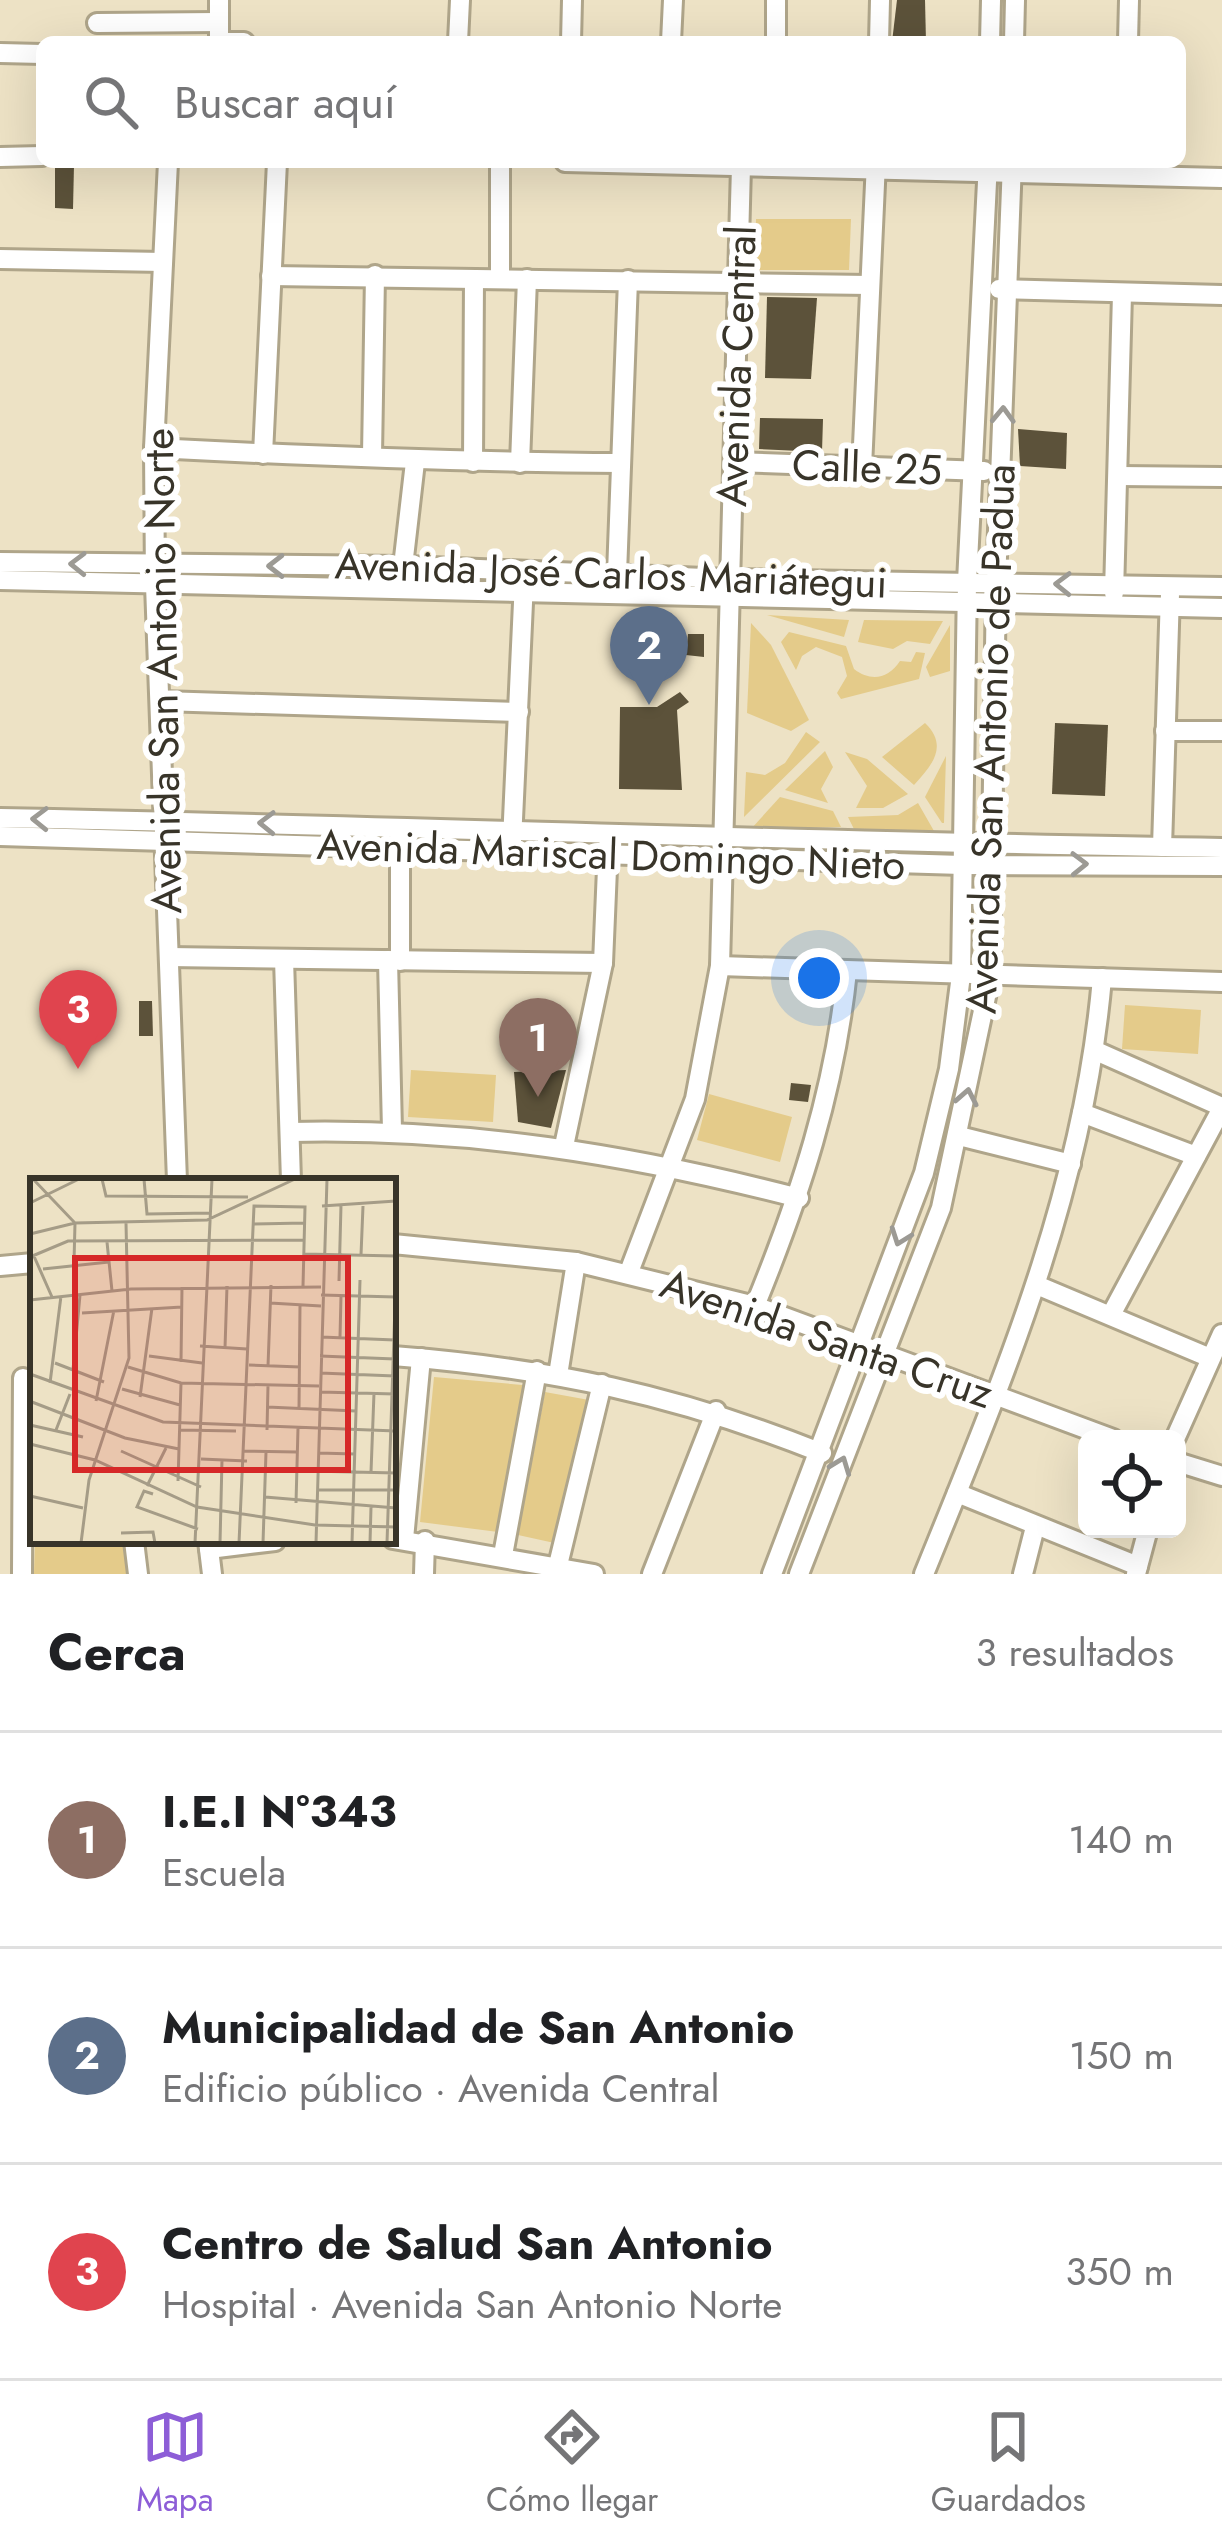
<!DOCTYPE html>
<html lang="es">
<meta charset="utf-8">
<style>
body{margin:0;font-family:Jost,sans-serif;background:#f2f2f2;color:#202124}
.controls{position:absolute;right:36px;bottom:36px;display:grid;overflow:hidden;border-radius:18px;box-shadow:0 12px 48px #0002}
.controls button{width:108px;height:108px;display:grid;place-items:center;padding:0;border:0;border-bottom:3px solid #e0e0e0;background:#fff;color:#202124;font:60px sans-serif}
.you{position:absolute;left:819px;top:978px;width:42px;height:42px;margin:-30px;border:9px solid #fff;border-radius:50%;background:#1a73e8;box-shadow:0 0 0 18px #1a73e833}
.badge{display:grid;place-items:center;width:78px;height:78px;border-radius:50%;background:#8d5ed7;color:#fff;font-size:39px;font-weight:700}
.pin{position:absolute;translate:-50% -99px;filter:drop-shadow(0 3px 6px #0008)}
.pin::after{content:'';position:absolute;top:63px;width:42px;height:36px;background:inherit;clip-path:polygon(0 0,100% 0,50% 100%)}
.list{margin:0;padding:0;list-style:none}
h2{display:flex;justify-content:space-between;align-items:center;height:156px;margin:0;padding:0 48px;font-size:51px}
h2 small{font-size:39px;font-weight:400;color:#757577}
.list li{display:grid;grid-template-columns:78px 1fr auto;gap:36px;align-items:center;box-sizing:border-box;height:216px;padding:0 48px;border-top:3px solid #e0e0e0}
.list b{display:block;font-size:45px;white-space:nowrap}
.list p{margin:0;font-size:39px;white-space:nowrap;color:#757577}
.list em{font-size:39px;font-style:normal;color:#757577}
.icon{flex:none;width:66px;height:66px;fill:none;stroke:currentColor;stroke-width:2;stroke-linecap:round;stroke-linejoin:round}
.map{position:relative;flex:none;width:1222px;height:1574px;overflow:hidden}
.search{position:absolute;background:#fff;box-shadow:0 12px 48px #0002;left:36px;right:36px;top:36px;height:132px;display:flex;align-items:center;gap:30px;box-sizing:border-box;padding:0 42px;border-radius:18px;color:#757577;font-size:45px}
.sheet{height:804px;background:#fff}
nav{display:flex;justify-content:space-around;align-items:center;box-sizing:border-box;height:168px;border-top:3px solid #e0e0e0;background:#fff;font-size:33px;color:#757577}
nav a{display:grid;justify-items:center;gap:6px}
nav .on{color:#8d5ed7}
.map>svg:first-child{display:block}
.green{fill:#e4cb8a}
.building{fill:#5c523a}
.lines{fill:none;stroke-linecap:round;stroke-linejoin:round}
.minor-casing{stroke:#afa58a;stroke-width:24}
.minor{stroke:#fff;stroke-width:18}
.oneway{stroke:#9c9a94}
.labels{text-anchor:middle;stroke-width:12;stroke-linejoin:round;paint-order:stroke}
.street-label{font-size:42px;fill:#383429;stroke:#fff}
.inset-road{fill:none;stroke:#a59c87;stroke-width:3}
.view{fill:#d62828;fill-opacity:0.15;stroke:#d62828;stroke-width:6}
.inset-edge{fill:none;stroke:#383429;stroke-width:6}
</style>
<div class="map">
<svg width="1222" height="1574" viewBox="0 0 1222 1574">
<rect width="100%" height="100%" fill="#ede2c5"/>
<!-- green -->
<g class="green">
<path d="M756,219H851L849,270H755Z"/>
<path d="M767,615L849,620L844,637Z"/>
<path d="M864,620L943,621L930,644L907,641L893,649L858,642Z"/>
<path d="M751,623L771,645L809,720L791,731L747,713Z"/>
<path d="M950,625V671L930,677L926,667Z"/>
<path d="M789,632L846,646L854,669C871,682 888,679 900,661L911,662L916,652L925,653L919,679L841,699L837,693L847,676L842,657L816,647L802,656L796,670L781,642Z"/>
<path d="M925,723C950,747 930,767 914,785L882,757Z"/>
<path d="M806,732L820,742L744,817L746,772L765,775L785,763Z"/>
<path d="M825,751L833,767L821,789L828,803L785,790Z"/>
<path d="M845,752L867,759L908,794L883,808H856L867,786Z"/>
<path d="M946,756L944,823H942L925,797Z"/>
<path d="M780,797L833,811L841,827L751,829Z"/>
<path d="M918,803L934,831H855L848,817L898,815Z"/>
<path d="M1125,1005L1201,1010L1198,1054L1122,1049Z"/>
<path d="M411,1070L496,1075L493,1122L408,1117Z"/>
<path d="M709,1094L792,1117L780,1162L697,1140Z"/>
<path d="M434,1377L534,1386L506,1533L420,1522Z"/>
<path d="M545,1392L589,1400L559,1544L518,1535Z"/>
<path d="M35,1541H126L129,1574H34Z"/>
</g>
<!-- building -->
<g class="building">
<path d="M897,0H925L926,42H892Z"/>
<path d="M55,165H74L73,209L55,208Z"/>
<path d="M767,297L817,298L811,379L765,378Z"/>
<path d="M760,418L823,419L822,452L759,449Z"/>
<path d="M1018,429L1067,433L1066,469L1020,466Z"/>
<path d="M688,634H704V657L686,655Z"/>
<path d="M680,692L689,702L677,710L682,790L619,789L620,707H657Z"/>
<path d="M1055,723L1108,725L1105,796L1052,794Z"/>
<path d="M139,1001H152L153,1036H139Z"/>
<path d="M566,1070L551,1128L518,1122L514,1072Z"/>
<path d="M791,1083L811,1085L808,1102L789,1100Z"/>
</g>
<g class="lines">
<defs>
<g id="minor">
<path d="M97,23L219,22"/>
<path d="M219,42V0"/>
<path d="M219,42H244"/>
<path d="M458,42L460,0"/>
<path d="M571,42L572,0"/>
<path d="M671,42L673,0"/>
<path d="M776,42V0"/>
<path d="M879,42L880,0"/>
<path d="M990,42L991,0"/>
<path d="M1014,42L1015,0"/>
<path d="M1128,42L1129,0"/>
<path d="M0,53L42,54"/>
<path d="M0,157L42,156"/>
<path d="M168,162L154,448L155,585L177,1181"/>
<path d="M565,162L1222,178"/>
<path d="M0,259L163,262"/>
<path d="M271,276L869,285"/>
<path d="M500,279V162"/>
<path d="M999,289L1222,295"/>
<path d="M154,448C310,456 465,462 621,463"/>
<path d="M263,454L277,162"/>
<path d="M372,455L375,275"/>
<path d="M473,462L474,279"/>
<path d="M734,462L984,471"/>
<path d="M520,463L527,279"/>
<path d="M862,467L876,162"/>
<path d="M1119,476L1222,477"/>
<path d="M0,562L407,566L729,579L1222,587"/>
<path d="M617,574L628,280"/>
<path d="M402,575L415,462"/>
<path d="M0,580L1222,608"/>
<path d="M1114,593L1122,294"/>
<path d="M162,701L519,712"/>
<path d="M1165,731H1222"/>
<path d="M0,818C407,826 814,842 1222,848"/>
<path d="M0,836L962,865L1222,866"/>
<path d="M512,841L524,581"/>
<path d="M400,842V961"/>
<path d="M1162,847L1170,594"/>
<path d="M169,957L603,963"/>
<path d="M284,959L291,1181"/>
<path d="M388,960L392,1130"/>
<path d="M720,966L1222,982"/>
<path d="M1096,1051L1222,1107"/>
<path d="M1082,1113L1196,1156"/>
<path d="M290,1132C466,1128 629,1154 799,1198"/>
<path d="M959,1136L1071,1164"/>
<path d="M564,1146L603,963L608,845"/>
<path d="M393,1244L576,1262L755,1306L1113,1439"/>
<path d="M0,1266L33,1263"/>
<path d="M629,1272L695,1099L720,966L741,166"/>
<path d="M1039,1286L1208,1357"/>
<path d="M755,1306C800,1196 835,1090 847,971"/>
<path d="M1112,1313L1222,1108"/>
<path d="M393,1356C549,1368 677,1395 822,1453"/>
<path d="M558,1375L576,1262"/>
<path d="M1175,1439L1222,1334"/>
<path d="M1177,1462L1222,1476"/>
<path d="M957,1493L1138,1566"/>
<path d="M393,1539L594,1574"/>
<path d="M404,1539L421,1358"/>
<path d="M134,1541L138,1574"/>
<path d="M208,1541L212,1574"/>
<path d="M209,1549L275,1541"/>
<path d="M503,1555L537,1371"/>
<path d="M558,1565L602,1384"/>
<path d="M22,1574L23,1378"/>
<path d="M424,1574L425,1541"/>
<path d="M652,1574L716,1411"/>
<path d="M772,1574L924,1173L949,1069L961,975L967,582L988,162"/>
<path d="M799,1574L941,1208L990,978L996,583L1012,162"/>
<path d="M924,1574C1003,1379 1084,1190 1102,978"/>
<path d="M1023,1574L1035,1527"/>
<path d="M1136,1574L1148,1529"/>
</g>
</defs>
<!-- minor casing -->
<use href="#minor" class="minor-casing"/>
<!-- minor -->
<use href="#minor" class="minor"/>
</g>
<!-- one-way arrows -->
<defs><path id="oneway-chevron" d="M-2-3.5L2.5 0L-2 3.5" fill="none" stroke-width="1.6" stroke-linecap="round" stroke-linejoin="round" transform="scale(3)"/></defs>
<g class="oneway">
<use href="#oneway-chevron" transform="translate(1003 415) rotate(-88)"/>
<use href="#oneway-chevron" transform="translate(78 564) rotate(-179)"/>
<use href="#oneway-chevron" transform="translate(276 566) rotate(180)"/>
<use href="#oneway-chevron" transform="translate(1063 584) rotate(-179)"/>
<use href="#oneway-chevron" transform="translate(40 819) rotate(-179)"/>
<use href="#oneway-chevron" transform="translate(267 823) rotate(-179)"/>
<use href="#oneway-chevron" transform="translate(1079 864) rotate(-1)"/>
<use href="#oneway-chevron" transform="translate(967 1097) rotate(-79)"/>
<use href="#oneway-chevron" transform="translate(900 1237) rotate(110)"/>
<use href="#oneway-chevron" transform="translate(841 1465) rotate(-69)"/>
</g>
<g class="labels">
<!-- street labels -->
<g class="street-label">
<text transform="translate(736 366) rotate(-88)" y="15">Avenida Central</text>
<text transform="translate(867 467) rotate(2)" y="15">Calle 25</text>
<text transform="translate(611 573) rotate(2)" y="15">Avenida José Carlos Mariátegui</text>
<text transform="translate(162 671) rotate(-91)" y="15">Avenida San Antonio Norte</text>
<text transform="translate(990 739) rotate(-88)" y="15">Avenida San Antonio de Padua</text>
<text transform="translate(611 854) rotate(2)" y="15">Avenida Mariscal Domingo Nieto</text>
<text transform="translate(827 1338) rotate(19)" y="15">Avenida Santa Cruz</text>
</g>
</g>
<!-- overview -->
<g transform="translate(30 1178)">
<rect width="366" height="366" fill="#ede2c5"/>
<path class="inset-road" d="M3,1L45,45L44,84M72,1L76,18L218,19M114,1L117,36L180,35M0,25L49,1M292,28L366,23M222,46L275,45M0,56L45,45L177,42L265,1M77,64L82,113M3,76L22,119M274,76L366,78M331,77L333,28M0,79L38,63L274,62M13,91L79,84M309,103L311,27M0,110V170M291,117L366,119M0,122L101,111L291,109M240,125L291,128M52,135L152,129M291,159L365,162M310,159L311,118M170,168L217,171M195,170L197,108M119,178L172,185M290,178L365,181M151,184L152,109M25,185L74,204M219,187L270,189M238,188L241,107M98,189L151,205L289,208M43,192L50,117M290,195L365,198M0,196L133,244L366,253M20,205L31,118M92,211L150,227M290,214L365,216M110,219L122,130M66,223L84,132M2,224L95,260L149,271M237,229L326,233M269,231L270,127M0,247L53,259M26,252L40,216M149,252L206,253M237,252L238,207M0,266L65,282L167,329L285,347L366,349M91,273L171,309M213,273L267,274M288,275L325,276M171,281L217,283M236,292L366,295M341,294L344,215M148,303L151,205M117,308L136,270M287,312H366M123,316L114,313L107,329L168,351M0,318L53,330M235,319L366,330M266,325L268,250M91,355L123,354L125,365M51,365L59,302L99,180L96,45M165,365L182,1M190,365L192,282M209,365L224,28L275,29L273,108M233,365L236,274M286,365L297,1M322,365L330,102M340,365L341,329M357,365L366,98"/>
<path class="view" d="M45,80H318V292H45Z"/>
<rect width="366" height="366" class="inset-edge"/>
</g>
</svg>
<div class="controls">
<button><svg class="icon" aria-label="locate" viewBox="0 0 24 24"><circle cx="12" cy="12" r="6"/><path d="M12 2v4M12 18v4M2 12h4M18 12h4"/></svg></button>
</div>
<div class="you"></div>
<div class="pin badge" style="left:538px;top:1097px;background:#8d6e63">1</div>
<div class="pin badge" style="left:649px;top:705px;background:#5c6f8a">2</div>
<div class="pin badge" style="left:78px;top:1069px;background:#e0444e">3</div>
<div class="search"><svg class="icon" aria-label="search" viewBox="0 0 24 24"><circle cx="10" cy="10" r="6"/><path d="M15 15l6 6"/></svg>Buscar aquí</div>
</div>
<section class="sheet">
<h2>Cerca<small>3 resultados</small></h2>
<ul class="list">
<li><span class="badge" style="background:#8d6e63">1</span><div><b>I.E.I N°343</b><p>Escuela</p></div><em>140 m</em></li>
<li><span class="badge" style="background:#5c6f8a">2</span><div><b>Municipalidad de San Antonio</b><p>Edificio público · Avenida Central</p></div><em>150 m</em></li>
<li><span class="badge" style="background:#e0444e">3</span><div><b>Centro de Salud San Antonio</b><p>Hospital · Avenida San Antonio Norte</p></div><em>350 m</em></li>
</ul>
</section>
<nav>
<a class="on"><svg class="icon" aria-label="map" viewBox="0 0 24 24"><path d="M3 6l6-2 6 2 6-2v14l-6 2-6-2-6 2zM9 4v14M15 6v14"/></svg>Mapa</a>
<a><svg class="icon" aria-label="directions" viewBox="0 0 24 24"><path d="M12 3l9 9-9 9-9-9zM9 14v-3h6M13 9l2 2-2 2"/></svg>Cómo llegar</a>
<a><svg class="icon" aria-label="saved" viewBox="0 0 24 24"><path d="M7 4h10v16l-5-4-5 4z"/></svg>Guardados</a>
</nav>
